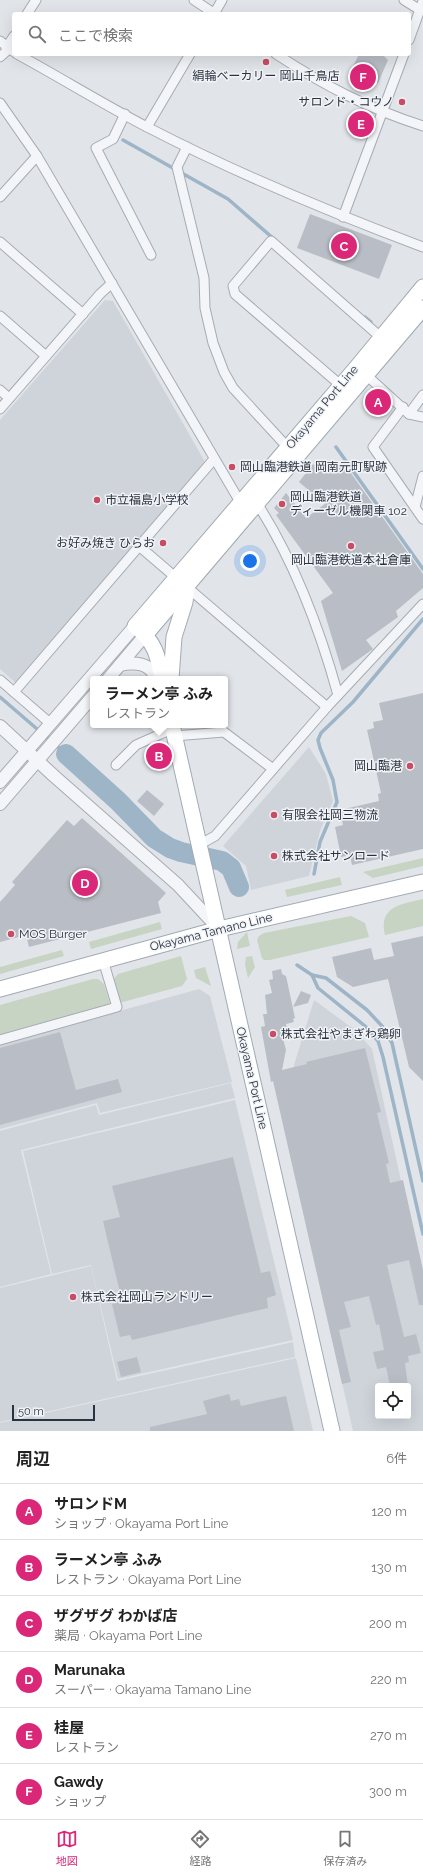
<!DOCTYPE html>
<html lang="ja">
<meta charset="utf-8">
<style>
body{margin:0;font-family:Raleway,"Noto Sans JP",sans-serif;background:#f2f2f2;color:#222}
.controls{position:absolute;right:12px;bottom:12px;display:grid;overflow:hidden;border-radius:4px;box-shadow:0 4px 16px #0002}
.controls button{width:36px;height:36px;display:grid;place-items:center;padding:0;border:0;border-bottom:1px solid #e0e0e0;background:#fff;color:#222;font:20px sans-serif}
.scale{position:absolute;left:12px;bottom:10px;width:83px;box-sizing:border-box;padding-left:4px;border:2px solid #2a3340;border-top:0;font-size:11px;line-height:14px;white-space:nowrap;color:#2a3340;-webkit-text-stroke:3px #f1f3f7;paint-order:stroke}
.you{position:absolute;left:250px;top:561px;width:14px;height:14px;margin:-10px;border:3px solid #fff;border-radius:50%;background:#1a73e8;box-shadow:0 0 0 6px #1a73e833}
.badge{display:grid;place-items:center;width:26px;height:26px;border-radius:50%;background:#db2777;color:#fff;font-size:13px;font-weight:700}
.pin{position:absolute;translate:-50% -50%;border:2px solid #fff;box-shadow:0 1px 4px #0006}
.popup{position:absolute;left:90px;top:676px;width:138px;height:52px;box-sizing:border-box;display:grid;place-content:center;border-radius:4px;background:#fff;filter:drop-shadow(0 1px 3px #0005);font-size:13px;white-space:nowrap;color:#767676}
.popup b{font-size:15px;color:#222}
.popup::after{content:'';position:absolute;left:50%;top:100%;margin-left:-8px;border:8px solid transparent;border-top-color:#fff}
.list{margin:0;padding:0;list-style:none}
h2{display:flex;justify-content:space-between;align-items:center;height:52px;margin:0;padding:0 16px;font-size:17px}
h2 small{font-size:13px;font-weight:400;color:#767676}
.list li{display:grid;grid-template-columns:26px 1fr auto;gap:12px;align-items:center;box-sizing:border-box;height:56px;padding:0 16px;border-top:1px solid #e0e0e0}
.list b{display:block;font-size:15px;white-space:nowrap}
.list p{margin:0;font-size:13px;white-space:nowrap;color:#767676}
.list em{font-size:13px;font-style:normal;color:#767676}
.icon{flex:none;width:22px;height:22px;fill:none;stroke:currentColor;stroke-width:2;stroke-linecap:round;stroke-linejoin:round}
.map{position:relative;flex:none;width:423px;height:1431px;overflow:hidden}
.search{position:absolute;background:#fff;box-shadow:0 4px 16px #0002;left:12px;right:12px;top:12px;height:44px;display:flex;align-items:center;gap:10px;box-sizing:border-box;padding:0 14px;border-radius:4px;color:#767676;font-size:15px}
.sheet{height:388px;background:#fff}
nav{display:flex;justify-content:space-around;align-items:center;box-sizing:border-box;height:56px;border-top:1px solid #e0e0e0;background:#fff;font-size:11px;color:#767676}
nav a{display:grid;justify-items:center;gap:2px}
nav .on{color:#db2777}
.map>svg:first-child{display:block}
.built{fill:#cfd4db;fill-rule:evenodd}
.green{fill:#c7d3c3}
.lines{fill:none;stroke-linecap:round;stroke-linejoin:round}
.stream{stroke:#9eb4c7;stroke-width:3.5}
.river{stroke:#9eb4c7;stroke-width:20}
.building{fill:#b9bec6}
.minor-casing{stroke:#a6acb3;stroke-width:11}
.tertiary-casing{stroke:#a6acb3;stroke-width:14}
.primary-casing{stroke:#a1aab4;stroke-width:17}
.minor{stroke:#f4f5f8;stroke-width:9}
.tertiary{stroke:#f4f5f8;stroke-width:12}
.primary{stroke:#fff;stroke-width:15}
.poi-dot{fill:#c84d64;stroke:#f1f3f7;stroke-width:1.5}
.labels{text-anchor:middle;stroke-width:3;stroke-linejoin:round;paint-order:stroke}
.poi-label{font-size:12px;fill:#2a3340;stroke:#f1f3f7;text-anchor:start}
.street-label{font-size:12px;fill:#2a3340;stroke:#f1f3f7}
</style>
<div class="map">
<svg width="423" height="1431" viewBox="0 0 423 1431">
<rect width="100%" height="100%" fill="#e1e5e9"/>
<!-- built -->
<g class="built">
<path d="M105,300L113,301L205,462L16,683L0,669V420Z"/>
<path d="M309,747L326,774L333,801L320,831L309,876L251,890L246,866L223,846Z"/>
<path d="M199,989L210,996L232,1082L100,1113L97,1103L0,1129V1044Z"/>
<path d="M314,1000L355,1030L372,1049L423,1281V1431H353L275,1087L293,1084L294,1065ZM378,1386H408V1416H378Z"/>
<path d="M231,1083L235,1098L21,1150L51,1274L0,1287V1131L96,1105L99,1115Z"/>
<path d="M235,1100L293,1340L118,1379L91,1265L52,1274L23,1151Z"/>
<path d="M91,1266L117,1381L293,1342L295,1357L0,1422V1288Z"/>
<path d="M296,1358L313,1431H0V1423Z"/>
</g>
<!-- green -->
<g class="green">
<path d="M423,858V866L373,878L363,872Z"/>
<path d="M340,877L342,885L287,897L285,890Z"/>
<path d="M423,899V926L385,935C378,906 402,904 423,899Z"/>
<path d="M351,916L365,923L369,937L270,960H264L262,958L257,940L259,936L264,933Z"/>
<path d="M160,922L162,929L91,949L89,942Z"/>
<path d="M247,932L250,946L237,949L238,942Z"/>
<path d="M62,950L64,956L0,974V967Z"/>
<path d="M181,956L187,979L182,986L119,1003L113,980L118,974Z"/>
<path d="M252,956L255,967L248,978L245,965L246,957Z"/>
<path d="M205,967L211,986L196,978L194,970Z"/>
<path d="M93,979H98L104,984L110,1004L0,1036V1005Z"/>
</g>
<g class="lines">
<!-- stream -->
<g class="stream">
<path d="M123,140L228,199L274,239"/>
<path d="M365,317L371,322"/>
<path d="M336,447L423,569"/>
<path d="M0,697L66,754"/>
<path d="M314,874L320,842L337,802L333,780L320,748L318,740L321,733L353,702L423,619"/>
<path d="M297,965L312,975L318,988L365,1026L378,1041L383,1057L423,1234"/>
<path d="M312,975L326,978L367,1010L382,1026L392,1043L423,1181"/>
</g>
<!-- river -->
<path class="river" d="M66,754L118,801L154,838L170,848L181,852L222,861L231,868L239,887"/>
</g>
<!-- building -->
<g class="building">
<path d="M359,54H382L388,60L378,83L368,79L364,89L350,82V73Z"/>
<path d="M310,214L392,245L379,279L297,248Z"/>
<path d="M343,462L423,574V588L396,611L398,617L366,640L373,649L342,671L321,601L333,593L276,515L279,513L274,508L286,493L306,518L325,504L299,482L313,464L322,471L326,466L334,473Z"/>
<path d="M423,693V849L352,865L350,855L341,857L335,827L343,825L340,810L379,801L378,794L381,793L367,730L374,728L373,722L383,720L379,703Z"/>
<path d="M147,790L164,804L154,816L137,801Z"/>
<path d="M82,818L166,893L158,902L161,913L29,947L26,935L0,942V902L15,885L12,882L67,820L74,826Z"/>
<path d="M423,936V1081L409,1067L388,979L353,987L337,977L332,957L371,948L374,960L394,956L391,943Z"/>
<path d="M281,969L282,974L286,976L295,1018L293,1019L294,1022L286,1024L288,1034L282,1035L286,1050L282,1070L307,1064L306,1062L365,1048L381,1112L377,1113L389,1163L386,1164L390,1183L403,1180L423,1270V1305H419L409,1260L387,1265L404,1337L416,1334L421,1353L408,1356L409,1362L405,1363L408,1386H390L386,1367L377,1369L373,1352L384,1350L379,1324L376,1325L369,1296L344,1302L351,1327L339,1330L351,1382L342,1384L273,1081L271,1082L261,1027L265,1026L263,1014H267L265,995L272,993L269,980L273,979L272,971Z"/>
<path d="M301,991L311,995L308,1003L293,1007Z"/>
<path d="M60,1032L76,1090L118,1079L122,1092L0,1125V1048Z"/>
<path d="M233,1157L261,1273L270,1271L276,1295L267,1298L268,1308L132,1340L130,1335L120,1337L112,1304L122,1301L103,1221L120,1217L112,1186Z"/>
<path d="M137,1357L141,1372L121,1377L117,1362Z"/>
<path d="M229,1394L231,1401L239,1399L241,1406L286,1396L294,1431H150V1427L207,1414L203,1401Z"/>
</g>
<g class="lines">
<defs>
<g id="minor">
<path d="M194,0L215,14"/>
<path d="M404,0L420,10"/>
<path d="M27,14L36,0"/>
<path d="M214,14L222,0"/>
<path d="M409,40L423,1"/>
<path d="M0,41L14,52"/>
<path d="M6,48L14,36"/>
<path d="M17,54C61,78 103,104 147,127C236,173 329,212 423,247"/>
<path d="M276,54C325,86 367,108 423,126"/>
<path d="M0,57L9,49"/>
<path d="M0,103L37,156L243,507"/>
<path d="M125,114L113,139L96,148L151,255"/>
<path d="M147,127L190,54"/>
<path d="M187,147L177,167L204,278L205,308L213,343L224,372L233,388L290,450"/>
<path d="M0,197L37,156"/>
<path d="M343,217L404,54"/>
<path d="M0,242L83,314"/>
<path d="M0,316L46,356"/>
<path d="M363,372L409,414L423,417"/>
<path d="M345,389L235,294L233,286L271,241L385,341"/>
<path d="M0,390L9,398"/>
<path d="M403,407L373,447L423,519"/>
<path d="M0,409L100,294L112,283"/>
<path d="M409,414L423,395"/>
<path d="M255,500C294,560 319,626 338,695"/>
<path d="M415,507L423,476"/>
<path d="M139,546L327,707"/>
<path d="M0,680L51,724"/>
<path d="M14,692L214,459"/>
<path d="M174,736L224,732L273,769"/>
<path d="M116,765L136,745L172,729"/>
<path d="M199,845L215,836L327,707L423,604"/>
<path d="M0,1040L117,1007L103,960"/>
</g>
<g id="tertiary">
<path d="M120,665C133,662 152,662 155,679"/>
<path d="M108,679L146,634"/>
<path d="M0,726L54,776L178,885L219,929"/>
<path d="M0,782L135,626"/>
<path d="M0,804L93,696"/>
</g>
<g id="primary">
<path d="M146,634L423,308"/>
<path d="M162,679C158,655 155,642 135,626L357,367L423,287"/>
<path d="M171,679L174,637L185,602L187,587"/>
<path d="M172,725L332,1431"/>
<path d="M0,989L219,929L423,882"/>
</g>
</defs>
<!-- minor casing -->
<use href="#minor" class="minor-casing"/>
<!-- tertiary casing -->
<use href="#tertiary" class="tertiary-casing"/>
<!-- primary casing -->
<use href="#primary" class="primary-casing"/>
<!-- minor -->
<use href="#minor" class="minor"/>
<!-- tertiary -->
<use href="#tertiary" class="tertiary"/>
<!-- primary -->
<use href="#primary" class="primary"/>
</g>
<!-- markers -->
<g class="poi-dot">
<circle cx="266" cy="62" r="4"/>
<circle cx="402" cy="102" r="4"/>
<circle cx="232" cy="467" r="4"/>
<circle cx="97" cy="500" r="4"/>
<circle cx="282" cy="504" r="4"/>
<circle cx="163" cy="543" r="4"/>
<circle cx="351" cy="546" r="4"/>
<circle cx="410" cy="766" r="4"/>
<circle cx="274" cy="815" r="4"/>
<circle cx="274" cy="856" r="4"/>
<circle cx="11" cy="934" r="4"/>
<circle cx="273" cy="1034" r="4"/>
<circle cx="73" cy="1297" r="4"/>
</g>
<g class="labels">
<!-- poi labels -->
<g class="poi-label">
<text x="266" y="80" text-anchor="middle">絹輪ベーカリー 岡山千鳥店</text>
<text x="394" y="106" text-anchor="end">サロンド・コウノ</text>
<text x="240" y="471">岡山臨港鉄道 岡南元町駅跡</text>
<text x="290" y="501">岡山臨港鉄道<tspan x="290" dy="14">ディーゼル機関車 102</tspan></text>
<text x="105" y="504">市立福島小学校</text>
<text x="155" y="547" text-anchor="end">お好み焼き ひらお</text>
<text x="351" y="564" text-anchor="middle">岡山臨港鉄道本社倉庫</text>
<text x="402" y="770" text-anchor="end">岡山臨港</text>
<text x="282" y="819">有限会社岡三物流</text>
<text x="282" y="860">株式会社サンロード</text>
<text x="19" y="938">MOS Burger</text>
<text x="281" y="1038">株式会社やまぎわ鶏卵</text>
<text x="81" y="1301">株式会社岡山ランドリー</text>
</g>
<!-- street labels -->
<g class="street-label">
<text transform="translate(322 407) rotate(-50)" y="4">Okayama Port Line</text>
<text transform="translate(211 932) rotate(-14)" y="4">Okayama Tamano Line</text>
<text transform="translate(252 1078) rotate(77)" y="4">Okayama Port Line</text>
</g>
</g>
</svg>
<div class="controls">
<button><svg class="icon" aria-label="locate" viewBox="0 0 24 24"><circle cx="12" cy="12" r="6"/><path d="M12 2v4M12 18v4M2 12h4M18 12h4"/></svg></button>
</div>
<div class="scale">50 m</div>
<div class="you"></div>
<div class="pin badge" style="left:378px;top:402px">A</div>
<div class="pin badge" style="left:159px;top:756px">B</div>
<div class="popup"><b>ラーメン亭 ふみ</b>レストラン</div>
<div class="pin badge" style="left:344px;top:246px">C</div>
<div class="pin badge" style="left:85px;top:883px">D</div>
<div class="pin badge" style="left:361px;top:124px">E</div>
<div class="pin badge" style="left:363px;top:77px">F</div>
<div class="search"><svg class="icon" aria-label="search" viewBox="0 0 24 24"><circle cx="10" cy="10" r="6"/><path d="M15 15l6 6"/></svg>ここで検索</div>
</div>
<section class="sheet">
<h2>周辺<small>6件</small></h2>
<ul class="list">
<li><span class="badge">A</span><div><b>サロンドM</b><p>ショップ · Okayama Port Line</p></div><em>120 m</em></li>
<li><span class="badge">B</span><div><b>ラーメン亭 ふみ</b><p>レストラン · Okayama Port Line</p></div><em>130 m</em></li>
<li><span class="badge">C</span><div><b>ザグザグ わかば店</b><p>薬局 · Okayama Port Line</p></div><em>200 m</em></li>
<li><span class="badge">D</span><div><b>Marunaka</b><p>スーパー · Okayama Tamano Line</p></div><em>220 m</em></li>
<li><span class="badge">E</span><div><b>桂屋</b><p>レストラン</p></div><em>270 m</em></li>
<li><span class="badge">F</span><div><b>Gawdy</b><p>ショップ</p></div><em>300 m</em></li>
</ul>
</section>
<nav>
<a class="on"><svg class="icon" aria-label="map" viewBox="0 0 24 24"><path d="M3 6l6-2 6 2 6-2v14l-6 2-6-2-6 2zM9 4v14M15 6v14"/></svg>地図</a>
<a><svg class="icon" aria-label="directions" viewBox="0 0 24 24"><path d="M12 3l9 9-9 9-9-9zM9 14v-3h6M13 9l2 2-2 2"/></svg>経路</a>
<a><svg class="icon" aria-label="saved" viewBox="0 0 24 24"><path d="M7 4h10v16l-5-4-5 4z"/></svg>保存済み</a>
</nav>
